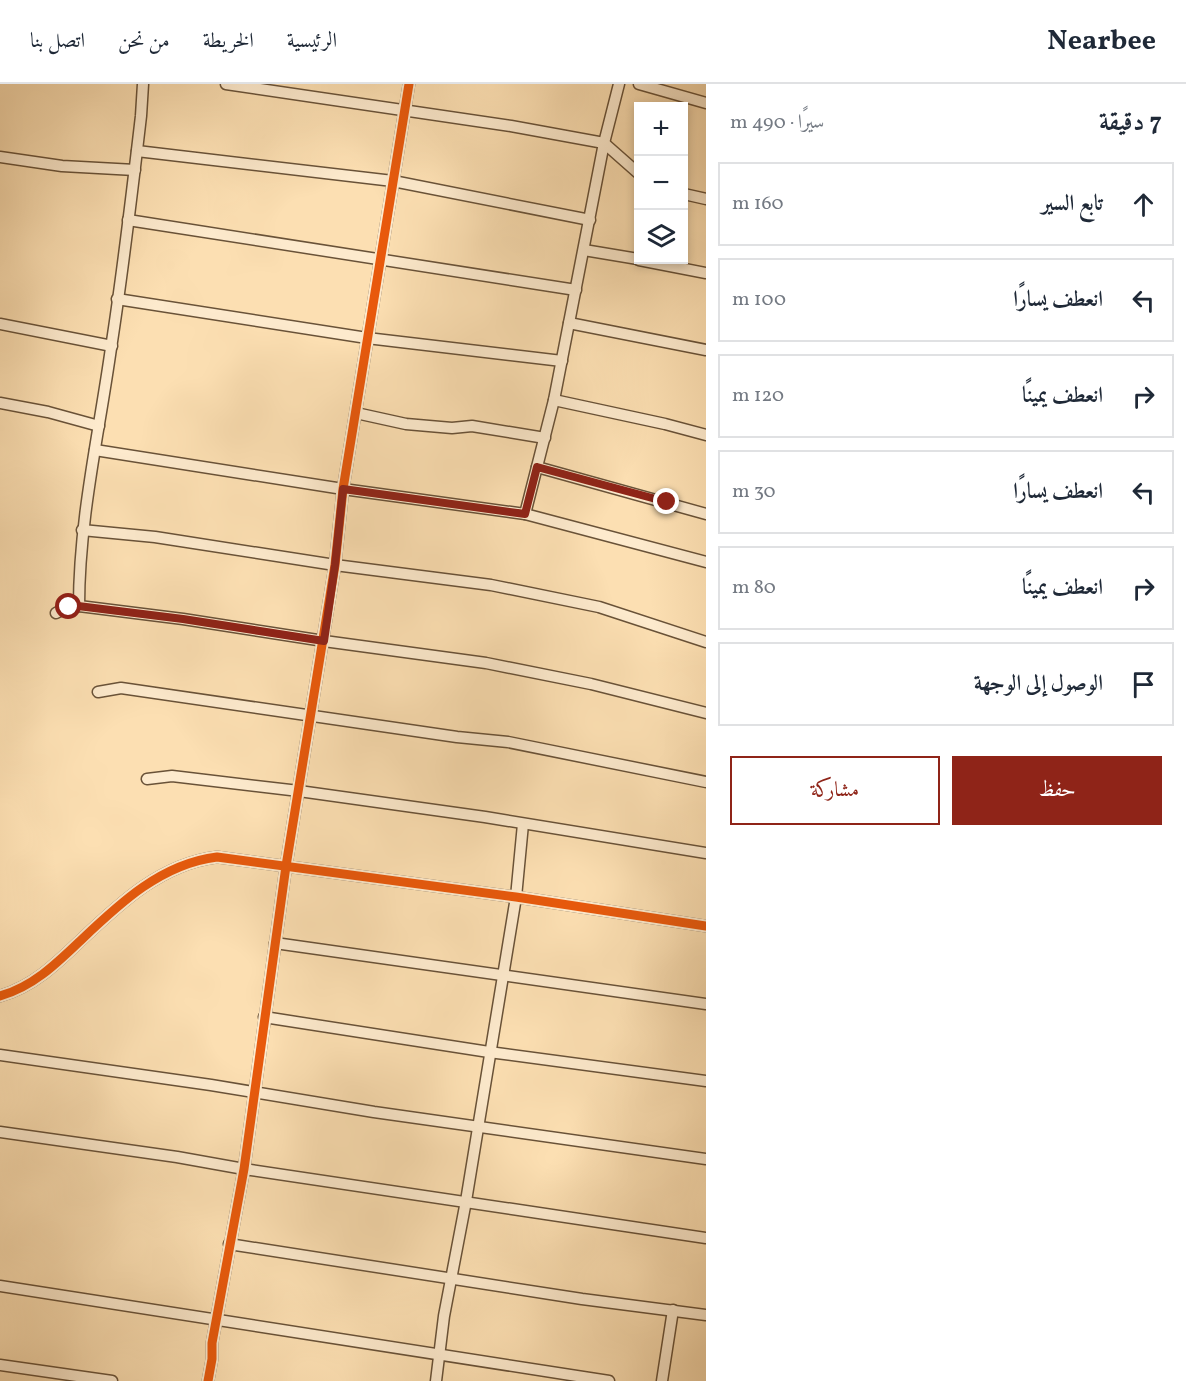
<!DOCTYPE html>
<html lang="ar">
<meta charset="utf-8">
<style>
body{margin:0;font-family:Vollkorn,Amiri,serif;background:#f6f6f7;color:#1f2937;direction:rtl}
.controls{position:absolute;right:18px;top:18px;display:grid;overflow:hidden;border-radius:0px;box-shadow:0 3px 9px #0003}
.controls button{width:54px;height:54px;display:grid;place-items:center;padding:0;border:0;border-bottom:2px solid #e0e1e3;background:#fff;color:#1f2937;font:30px sans-serif}
.stop{position:absolute;width:18px;height:18px;margin:-14px;border:4px solid #8f2418;border-radius:50%;background:#fff}
.stop.end{background:#8f2418;border-color:#fff;box-shadow:0 2px 6px #0008}
.list{margin:0;padding:0;list-style:none}
h2{display:flex;justify-content:space-between;align-items:center;height:78px;margin:0;padding:0 24px;font-size:26px}
h2 small{font-size:20px;font-weight:400;color:#747a83}
.list li{display:grid;grid-template-columns:39px 1fr auto;gap:18px;align-items:center;box-sizing:border-box;height:84px;margin:0 12px 12px;padding:0 12px;border:2px solid #e0e1e3;border-radius:0px}
.list b{display:block;font-size:22px;white-space:nowrap}
.list em{font-size:20px;font-style:normal;color:#747a83}
.actions{display:flex;gap:12px;padding:18px 24px}
.actions a{flex:1;padding:14px 0;border:2px solid #8f2418;border-radius:0px;text-align:center;font-size:21px;color:#8f2418}
.actions .main{background:#8f2418;color:#fff}
.icon{flex:none;width:33px;height:33px;fill:none;stroke:currentColor;stroke-width:2;stroke-linecap:round;stroke-linejoin:round}
.map{position:relative;flex:none;width:706px;height:1297px;overflow:hidden;direction:ltr}
header{display:flex;align-items:center;gap:36px;box-sizing:border-box;height:84px;padding:0 30px;background:#fff;border-bottom:2px solid #e0e1e3}
header strong{font-size:28px}
nav{display:flex;gap:33px;margin-inline-start:auto;font-size:21px}
main{display:flex}
aside{flex:1;background:#fff}
.map>svg:first-child{display:block}
.lines{fill:none;stroke-linecap:round;stroke-linejoin:round}
.minor-casing{stroke:#695238;stroke-width:13}
.minor{stroke:#fdeacd;stroke-width:10}
.cycleway-casing{stroke:#fdeacd;stroke-width:13}
.cycleway{stroke:#e8590c;stroke-width:9}
.route{stroke:#8f2418;stroke-width:8}
</style>
<header>
<strong>Nearbee</strong>
<nav><a>الرئيسية</a><a>الخريطة</a><a>من نحن</a><a>اتصل بنا</a></nav>
</header>
<main>
<aside>
<h2>7 دقيقة<small>سيرًا · 490 m</small></h2>
<ul class="list">
<li><svg class="icon" aria-label="ahead" viewBox="0 0 24 24"><path d="M12 20V5M6 11l6-6 6 6"/></svg><div><b>تابع السير</b></div><em>160 m</em></li>
<li><svg class="icon" aria-label="left" viewBox="0 0 24 24"><path d="M17 20v-9H6M10 6l-5 5 5 5"/></svg><div><b>انعطف يسارًا</b></div><em>100 m</em></li>
<li><svg class="icon" aria-label="right" viewBox="0 0 24 24"><path d="M7 20v-9h11M14 6l5 5-5 5"/></svg><div><b>انعطف يمينًا</b></div><em>120 m</em></li>
<li><svg class="icon" aria-label="left" viewBox="0 0 24 24"><path d="M17 20v-9H6M10 6l-5 5 5 5"/></svg><div><b>انعطف يسارًا</b></div><em>30 m</em></li>
<li><svg class="icon" aria-label="right" viewBox="0 0 24 24"><path d="M7 20v-9h11M14 6l5 5-5 5"/></svg><div><b>انعطف يمينًا</b></div><em>80 m</em></li>
<li><svg class="icon" aria-label="arrive" viewBox="0 0 24 24"><path d="M6 21V4h12l-3 4 3 4H6"/></svg><div><b>الوصول إلى الوجهة</b></div></li>
</ul>
<div class="actions"><a class="main">حفظ</a><a>مشاركة</a></div>
</aside>
<div class="map">
<svg width="706" height="1297" viewBox="0 0 706 1297">
<rect width="100%" height="100%" fill="#fcdfb2"/>
<filter id="stains"><feTurbulence type="fractalNoise" baseFrequency=".00333" numOctaves="4"/><feColorMatrix values="0 0 0 0 .2 0 0 0 0 .09 0 0 0 0 .02 0 0 0 .5 -.17"/></filter>
<radialGradient id="worn" r=".72"><stop offset=".6" stop-color="#630" stop-opacity="0"/><stop offset="1" stop-color="#630" stop-opacity=".3"/></radialGradient>
<g class="lines">
<defs>
<g id="minor">
<path d="M226,0L511,42L604,59L638,89"/>
<path d="M639,0L706,19"/>
<path d="M137,67L393,97L590,136"/>
<path d="M0,73L62,82L135,86"/>
<path d="M684,110L706,115"/>
<path d="M128,136L576,206"/>
<path d="M584,166L638,175"/>
<path d="M639,176L706,189"/>
<path d="M117,215L367,254L562,277"/>
<path d="M569,239L706,266"/>
<path d="M0,240L112,262"/>
<path d="M554,316L665,340L706,351"/>
<path d="M0,319L48,328L99,342"/>
<path d="M356,329L406,340L452,344L472,342L545,354"/>
<path d="M95,366L343,405L525,430L706,478"/>
<path d="M537,383L706,430"/>
<path d="M525,430L554,316L604,59L619,0"/>
<path d="M82,446L155,453L335,481L491,501L599,523L706,558"/>
<path d="M79,522C79,435 99,350 111,264C123,187 132,109 141,32L143,0"/>
<path d="M56,529L68,523L79,522L183,535L324,557L486,579L591,600L706,629"/>
<path d="M98,608L121,604L457,653L508,658L706,698"/>
<path d="M147,695L172,692L299,707L485,733L706,769"/>
<path d="M275,859L706,920"/>
<path d="M0,912C32,903 55,881 79,858C118,821 160,780 217,773L516,813L706,842"/>
<path d="M264,933L489,968L706,997"/>
<path d="M0,971L211,1001L374,1028L706,1075"/>
<path d="M0,1048L177,1073L244,1085L706,1154"/>
<path d="M229,1160L582,1215L706,1231"/>
<path d="M0,1202L609,1297"/>
<path d="M0,1281L112,1297"/>
<path d="M208,1297L212,1275V1259L244,1085L286,782L335,481L343,405L409,0"/>
<path d="M436,1297L444,1232L466,1117L516,813L523,740"/>
<path d="M662,1297L673,1226"/>
</g>
</defs>
<!-- minor casing -->
<use href="#minor" class="minor-casing"/>
<!-- minor -->
<use href="#minor" class="minor"/>
<defs>
<g id="cycleway">
<path d="M0,912C32,903 55,881 79,858C118,821 160,780 217,773L516,813L706,842"/>
<path d="M208,1297L212,1275V1259L244,1085L286,782L335,481L343,405L409,0"/>
</g>
</defs>
<!-- cycleway casing -->
<use href="#cycleway" class="cycleway-casing"/>
<!-- cycleway -->
<use href="#cycleway" class="cycleway"/>
</g>
<g class="lines">
<!-- route -->
<path class="route" d="M69,523L78,522L183,535L324,557L335,481L343,405L525,430L537,383L667,418"/>
</g>
<rect width="100%" height="100%" filter="url(#stains)"/>
<rect width="100%" height="100%" fill="url(#worn)"/>
</svg>
<div class="controls">
<button>+</button>
<button>−</button>
<button><svg class="icon" aria-label="layers" viewBox="0 0 24 24"><path d="M12 4l9 5-9 5-9-5zM3 14l9 5 9-5"/></svg></button>
</div>
<div class="stop" style="left:69px;top:523px"></div>
<div class="stop end" style="left:667px;top:418px"></div>
</div>
</main>
